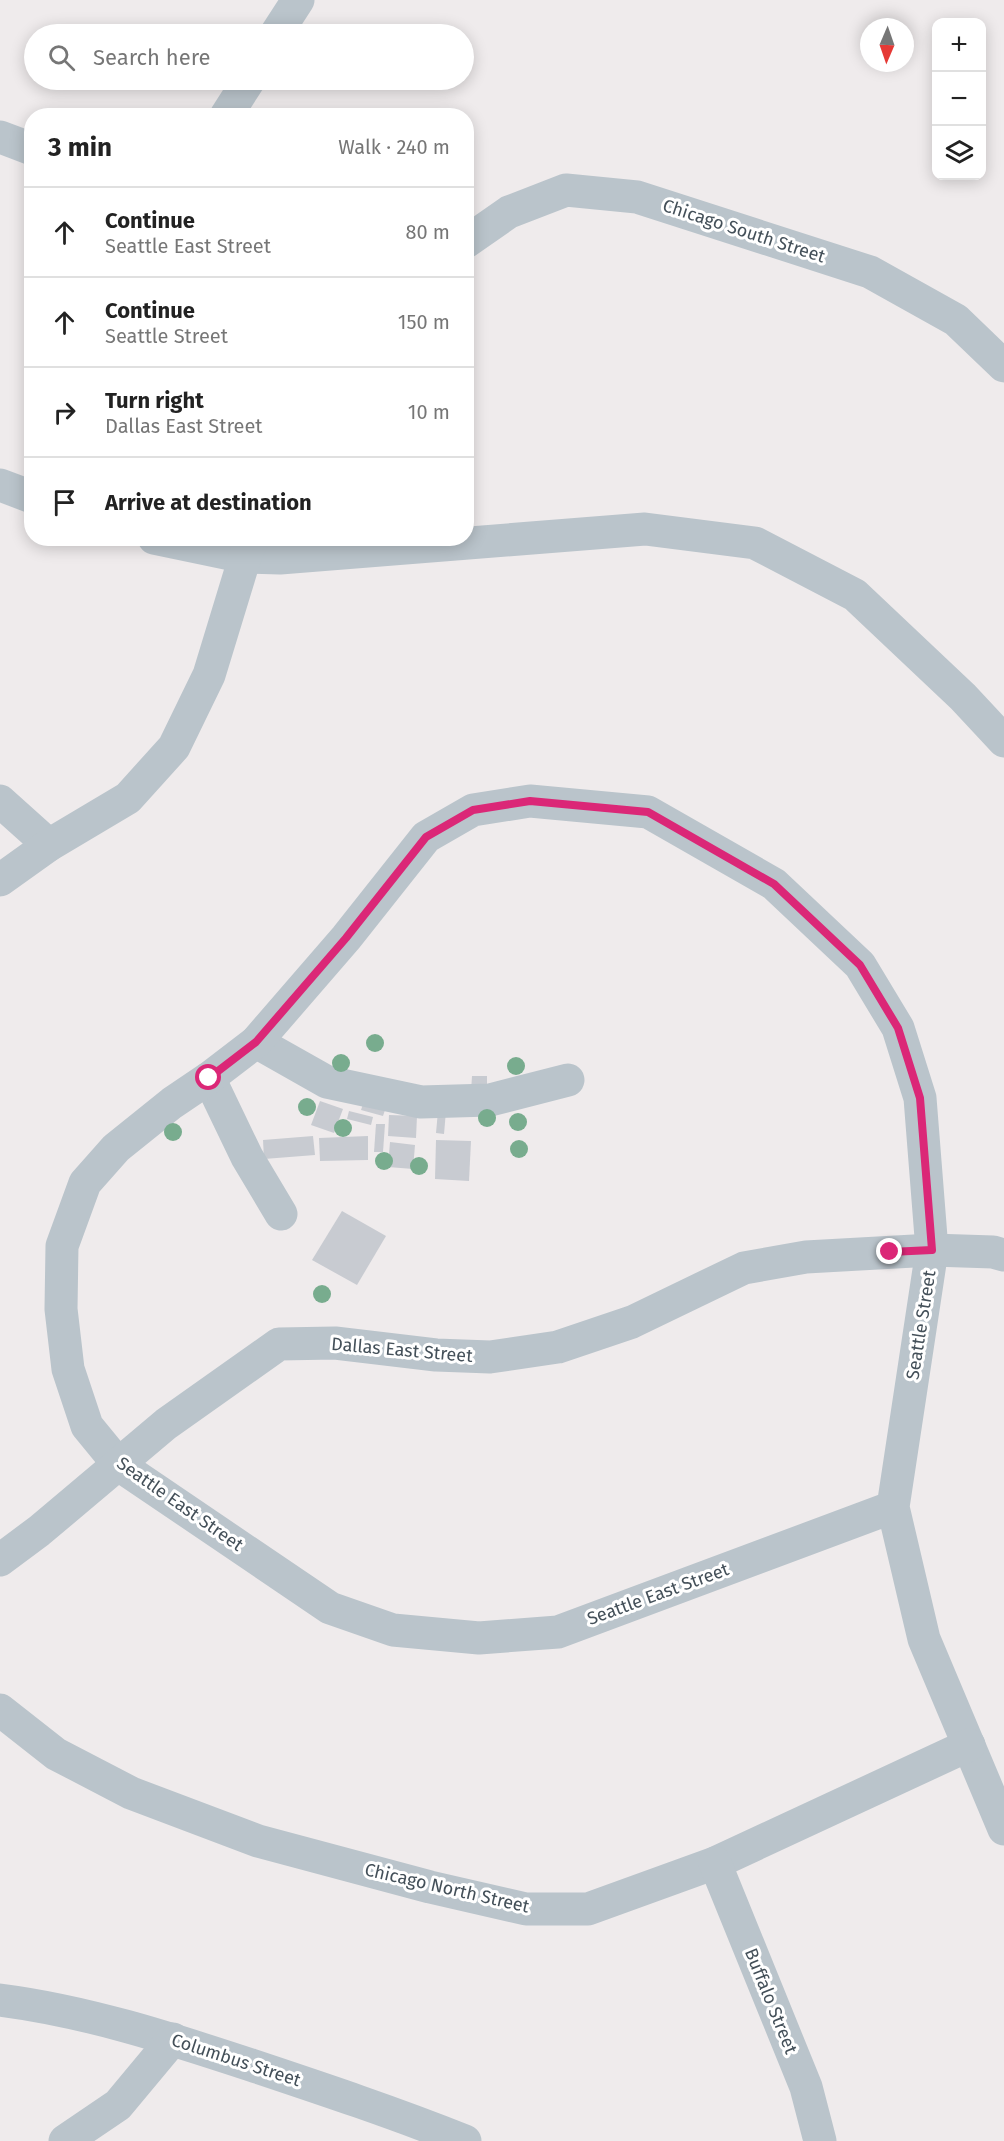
<!DOCTYPE html>
<meta charset="utf-8">
<style>
body{margin:0;font-family:"Fira Sans",sans-serif;background:#f6f6f6;color:#222}
.controls{position:absolute;right:18px;top:18px;display:grid;overflow:hidden;border-radius:12px;box-shadow:0 3px 15px #0003}
.controls button{width:54px;height:54px;display:grid;place-items:center;padding:0;border:0;border-bottom:2px solid #e0e0e0;background:#fff;color:#222;font:30px sans-serif}
.compass{position:absolute;left:860px;top:18px;width:54px;height:54px;border-radius:50%;background:#fff;box-shadow:0 3px 15px #0003;rotate:182deg}
.stop{position:absolute;width:18px;height:18px;margin:-14px;border:4px solid #db2777;border-radius:50%;background:#fff}
.stop.end{background:#db2777;border-color:#fff;box-shadow:0 2px 6px #0008}
.list{margin:0;padding:0;list-style:none}
h2{display:flex;justify-content:space-between;align-items:center;height:78px;margin:0;padding:0 24px;font-size:26px}
h2 small{font-size:20px;font-weight:400;color:#767676}
.list li{display:grid;grid-template-columns:39px 1fr auto;gap:18px;align-items:center;box-sizing:border-box;height:90px;padding:0 24px;border-top:2px solid #e0e0e0}
.list b{display:block;font-size:22px;white-space:nowrap}
.list p{margin:0;font-size:20px;white-space:nowrap;color:#767676}
.list em{font-size:20px;font-style:normal;color:#767676}
.icon{flex:none;width:33px;height:33px;fill:none;stroke:currentColor;stroke-width:2;stroke-linecap:round;stroke-linejoin:round}
.map{position:relative;flex:none;width:1004px;height:2141px;overflow:hidden}
.search{position:absolute;background:#fff;box-shadow:0 3px 15px #0003;left:24px;top:24px;width:450px;height:66px;display:flex;align-items:center;gap:15px;box-sizing:border-box;padding:0 21px;border-radius:33px;color:#767676;font-size:22px}
.panel{position:absolute;background:#fff;box-shadow:0 3px 15px #0003;left:24px;top:108px;width:450px;height:438px;border-radius:24px}
.map>svg:first-child{display:block}
.building{fill:#c8cbd1}
.lines{fill:none;stroke-linecap:round;stroke-linejoin:round}
.minor{stroke:#bac4cb;stroke-width:33}
.tree{fill:#78ac8e}
.route{stroke:#db2777;stroke-width:8}
.labels{text-anchor:middle;stroke-width:6;stroke-linejoin:round;paint-order:stroke}
.street-label{font-size:18px;fill:#445059;stroke:#fff}
</style>
<div class="map">
<svg width="1004" height="2141" viewBox="0 0 1004 2141">
<rect width="100%" height="100%" fill="#efebec"/>
<!-- building -->
<g class="building">
<path d="M472,1076H487V1093H471Z"/>
<path d="M320,1101L343,1109L334,1133L311,1125Z"/>
<path d="M363,1104L385,1110L383,1116L361,1110Z"/>
<path d="M349,1111L373,1117L371,1125L347,1119Z"/>
<path d="M438,1111H446L444,1134L436,1133Z"/>
<path d="M389,1115L417,1116L416,1138L388,1136Z"/>
<path d="M376,1124H385L383,1152H374Z"/>
<path d="M313,1136L315,1155L264,1159L263,1140Z"/>
<path d="M368,1136V1160L320,1161L319,1138Z"/>
<path d="M436,1140L471,1141L469,1181L435,1179Z"/>
<path d="M390,1142L415,1145L413,1169L388,1167Z"/>
<path d="M342,1211L386,1236L357,1285L312,1260Z"/>
</g>
<g class="lines">
<!-- minor -->
<g class="minor">
<path d="M276,34L298,0"/>
<path d="M226,116L249,80"/>
<path d="M0,137L32,149"/>
<path d="M466,242L509,212L566,190L637,197L870,272L956,320L1004,366"/>
<path d="M0,485L32,497"/>
<path d="M154,538L245,557L280,558L645,529L755,543L855,595L963,697L1004,741"/>
<path d="M0,801L49,845"/>
<path d="M0,880L49,845L128,798L174,747L209,675L245,557L253,538"/>
<path d="M256,1042L327,1082L421,1102L490,1100L568,1080"/>
<path d="M209,1078L247,1157L281,1214"/>
<path d="M893,1507L558,1632L479,1638L393,1630L330,1608L119,1465L87,1426L68,1369L61,1309L62,1246L85,1183L116,1148L172,1103L209,1078L256,1042L346,938L426,837L473,810L530,801L648,812L774,884L860,965L898,1028L920,1098L932,1250L893,1507L924,1639L1004,1829"/>
<path d="M0,1560L39,1531L166,1424L279,1344L335,1343L436,1355L490,1357L558,1347L632,1322L744,1268L806,1257L932,1250L993,1252L1004,1255"/>
<path d="M0,1710L56,1754L131,1793L258,1841L430,1887L526,1909H588L715,1863L969,1745"/>
<path d="M715,1863L806,2087L820,2141"/>
<path d="M0,2000C86,2011 169,2038 251,2065C323,2089 395,2113 465,2141"/>
<path d="M65,2141L118,2105L173,2039"/>
</g>
</g>
<!-- trees -->
<g class="tree">
<circle cx="375" cy="1043" r="9"/>
<circle cx="341" cy="1063" r="9"/>
<circle cx="516" cy="1066" r="9"/>
<circle cx="307" cy="1107" r="9"/>
<circle cx="487" cy="1118" r="9"/>
<circle cx="518" cy="1122" r="9"/>
<circle cx="343" cy="1128" r="9"/>
<circle cx="173" cy="1132" r="9"/>
<circle cx="519" cy="1149" r="9"/>
<circle cx="384" cy="1161" r="9"/>
<circle cx="419" cy="1166" r="9"/>
<circle cx="322" cy="1294" r="9"/>
</g>
<g class="lines">
<!-- route -->
<path class="route" d="M209,1078L256,1042L346,938L426,837L473,810L530,801L648,812L774,884L860,965L898,1028L920,1098L932,1250L890,1252"/>
</g>
<g class="labels">
<!-- street labels -->
<g class="street-label">
<text transform="translate(744 231) rotate(18)" y="6">Chicago South Street</text>
<text transform="translate(921 1325) rotate(-81)" y="6">Seattle Street</text>
<text transform="translate(402 1350) rotate(5)" y="6">Dallas East Street</text>
<text transform="translate(180 1504) rotate(35)" y="6">Seattle East Street</text>
<text transform="translate(658 1594) rotate(-20)" y="6">Seattle East Street</text>
<text transform="translate(447 1888) rotate(13)" y="6">Chicago North Street</text>
<text transform="translate(771 2001) rotate(68)" y="6">Buffalo Street</text>
<text transform="translate(236 2060) rotate(18)" y="6">Columbus Street</text>
</g>
</g>
</svg>
<div class="controls">
<button>+</button>
<button>−</button>
<button><svg class="icon" aria-label="layers" viewBox="0 0 24 24"><path d="M12 4l9 5-9 5-9-5zM3 14l9 5 9-5"/></svg></button>
</div>
<svg class="compass" viewBox="-18 -18 36 36"><path d="M0-13l5 13h-10z" fill="#e53935"/><path d="M0 13l5-13h-10z" fill="#767676"/></svg>
<div class="stop" style="left:209px;top:1078px"></div>
<div class="stop end" style="left:890px;top:1252px"></div>
<div class="search"><svg class="icon" aria-label="search" viewBox="0 0 24 24"><circle cx="10" cy="10" r="6"/><path d="M15 15l6 6"/></svg>Search here</div>
<section class="panel">
<h2>3 min<small>Walk · 240 m</small></h2>
<ul class="list">
<li><svg class="icon" aria-label="ahead" viewBox="0 0 24 24"><path d="M12 20V5M6 11l6-6 6 6"/></svg><div><b>Continue</b><p>Seattle East Street</p></div><em>80 m</em></li>
<li><svg class="icon" aria-label="ahead" viewBox="0 0 24 24"><path d="M12 20V5M6 11l6-6 6 6"/></svg><div><b>Continue</b><p>Seattle Street</p></div><em>150 m</em></li>
<li><svg class="icon" aria-label="right" viewBox="0 0 24 24"><path d="M7 20v-9h11M14 6l5 5-5 5"/></svg><div><b>Turn right</b><p>Dallas East Street</p></div><em>10 m</em></li>
<li><svg class="icon" aria-label="arrive" viewBox="0 0 24 24"><path d="M6 21V4h12l-3 4 3 4H6"/></svg><div><b>Arrive at destination</b></div></li>
</ul>
</section>
</div>
